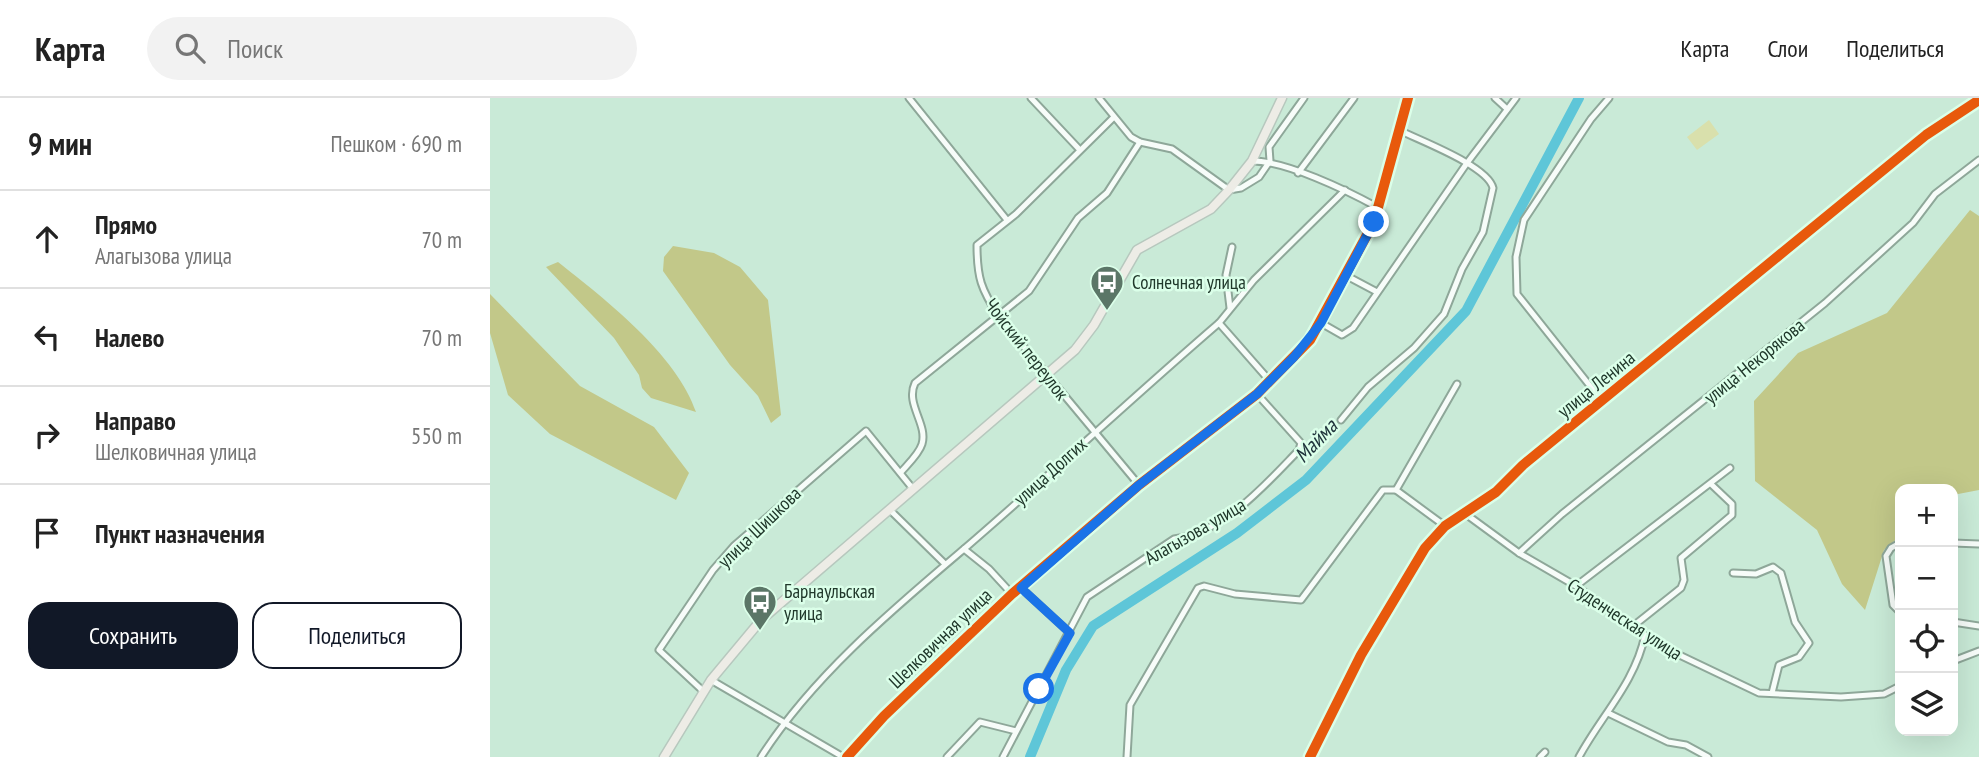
<!DOCTYPE html>
<html lang="ru">
<meta charset="utf-8">
<style>
body{margin:0;font-family:"PT Sans Narrow",sans-serif;background:#f2f2f2;color:#222}
.controls{position:absolute;right:21px;bottom:21px;display:grid;overflow:hidden;border-radius:14px;box-shadow:0 7px 28px #0002}
.controls button{width:63px;height:63px;display:grid;place-items:center;padding:0;border:0;border-bottom:2px solid #e0e0e0;background:#fff;color:#222;font:35px sans-serif}
.stop{position:absolute;width:21px;height:21px;margin:-16px;border:5px solid #1a73e8;border-radius:50%;background:#fff}
.stop.end{background:#1a73e8;border-color:#fff;box-shadow:0 2px 7px #0008}
.list{margin:0;padding:0;list-style:none}
h2{display:flex;justify-content:space-between;align-items:center;height:91px;margin:0;padding:0 28px;font-size:30px}
h2 small{font-size:23px;font-weight:400;color:#767676}
.list li{display:grid;grid-template-columns:46px 1fr auto;gap:21px;align-items:center;box-sizing:border-box;height:98px;padding:0 28px;border-top:2px solid #e0e0e0}
.list b{display:block;font-size:26px;white-space:nowrap}
.list p{margin:0;font-size:23px;white-space:nowrap;color:#767676}
.list em{font-size:23px;font-style:normal;color:#767676}
.actions{display:flex;gap:14px;padding:21px 28px}
.actions a{flex:1;padding:16px 0;border:2px solid #111827;border-radius:21px;text-align:center;font-size:24px;color:#111827}
.actions .main{background:#111827;color:#fff}
.icon{flex:none;width:38px;height:38px;fill:none;stroke:currentColor;stroke-width:2;stroke-linecap:round;stroke-linejoin:round}
.map{position:relative;flex:none;width:1489px;height:659px;overflow:hidden}
header{display:flex;align-items:center;gap:42px;box-sizing:border-box;height:98px;padding:0 35px;background:#fff;border-bottom:2px solid #e0e0e0}
header strong{font-size:33px}
nav{display:flex;gap:38px;margin-inline-start:auto;font-size:24px}
.search{width:490px;height:63px;background:#f2f2f2;display:flex;align-items:center;gap:18px;box-sizing:border-box;padding:0 24px;border-radius:38px;color:#767676;font-size:26px}
main{display:flex}
aside{flex:1;background:#fff}
.map>svg:first-child{display:block}
.green{fill:#d9e0ac}
.forest{fill:#c2c889}
.lines{fill:none;stroke-linecap:round;stroke-linejoin:round}
.river{stroke:#5ec6d8;stroke-width:10}
.minor-casing{stroke:#8ea799;stroke-width:9}
.tertiary-casing{stroke:#8ea799;stroke-width:10}
.primary-casing{stroke:#b7c8be;stroke-width:11}
.minor{stroke:#f7fcf9;stroke-width:5}
.tertiary{stroke:#f7fcf9;stroke-width:6}
.primary{stroke:#edece6;stroke-width:8}
.cycleway-casing{stroke:#dbffe9;stroke-width:15}
.cycleway{stroke:#e8590c;stroke-width:10}
.route{stroke:#1a73e8;stroke-width:9}
.labels{text-anchor:middle;stroke-width:5;stroke-linejoin:round;paint-order:stroke}
.poi-label{font-size:19px;fill:#20382b;stroke:#dbffe9;text-anchor:start}
.street-label{font-size:19px;fill:#20382b;stroke:#dbffe9}
.water-label{font-size:21px;font-style:italic;fill:#20353c;stroke:#dbffe9}
</style>
<header>
<strong>Карта</strong>
<div class="search"><svg class="icon" aria-label="search" viewBox="0 0 24 24"><circle cx="10" cy="10" r="6"/><path d="M15 15l6 6"/></svg>Поиск</div>
<nav><a>Карта</a><a>Слои</a><a>Поделиться</a></nav>
</header>
<main>
<aside>
<h2>9 мин<small>Пешком · 690 m</small></h2>
<ul class="list">
<li><svg class="icon" aria-label="ahead" viewBox="0 0 24 24"><path d="M12 20V5M6 11l6-6 6 6"/></svg><div><b>Прямо</b><p>Алагызова улица</p></div><em>70 m</em></li>
<li><svg class="icon" aria-label="left" viewBox="0 0 24 24"><path d="M17 20v-9H6M10 6l-5 5 5 5"/></svg><div><b>Налево</b></div><em>70 m</em></li>
<li><svg class="icon" aria-label="right" viewBox="0 0 24 24"><path d="M7 20v-9h11M14 6l5 5-5 5"/></svg><div><b>Направо</b><p>Шелковичная улица</p></div><em>550 m</em></li>
<li><svg class="icon" aria-label="arrive" viewBox="0 0 24 24"><path d="M6 21V4h12l-3 4 3 4H6"/></svg><div><b>Пункт назначения</b></div></li>
</ul>
<div class="actions"><a class="main">Сохранить</a><a>Поделиться</a></div>
</aside>
<div class="map">
<svg width="1489" height="659" viewBox="0 0 1489 659">
<rect width="100%" height="100%" fill="#c9ead7"/>
<!-- green -->
<path class="green" d="M1219,22L1229,36L1207,52L1197,39Z"/>
<!-- forest -->
<g class="forest">
<path d="M1480,112L1489,118V392L1463,397V391H1410V438L1394,452L1375,512L1352,486L1327,432L1265,383L1264,303L1308,255L1397,215Z"/>
<path d="M183,148L224,155L250,169L278,202L291,317L281,325L268,298L240,267L173,173L174,159Z"/>
<path d="M68,164C115,201 187,257 206,314L161,300L152,290L149,277L124,240L56,169Z"/>
<path d="M0,196L90,288L164,329L199,375L186,402L60,336L18,297L0,235Z"/>
</g>
<g class="lines">
<!-- river -->
<path class="river" d="M540,659L576,572L603,528L747,435L816,382L976,213L1089,0"/>
<defs>
<g id="minor">
<path d="M419,0L517,122"/>
<path d="M541,0L589,51"/>
<path d="M609,0L641,39L650,44L682,51L739,92L751,90L769,79L780,63L779,49L814,0"/>
<path d="M1005,0L1017,11"/>
<path d="M623,20L526,116L487,147C487,180 491,191 509,219L649,387"/>
<path d="M762,63C796,63 856,92 887,109"/>
<path d="M808,75L864,0"/>
<path d="M1288,158L1436,37L1489,2"/>
<path d="M855,177L887,194"/>
<path d="M740,210L736,177L742,149"/>
<path d="M729,225L779,282"/>
<path d="M831,225L852,237L863,230L977,65L1026,0"/>
<path d="M1112,303L1027,196L1026,159L1034,122L1101,21L1119,0"/>
<path d="M851,322L878,289L924,250L954,216L972,171L993,134L1003,90C998,68 931,43 911,33"/>
<path d="M411,374C418,366 429,356 432,346C438,326 415,306 425,285L539,193L588,120L617,95L650,44"/>
<path d="M906,392L967,286"/>
<path d="M400,412L455,466"/>
<path d="M973,414L1029,455L1086,488L1142,529L1181,553L1269,595L1351,599L1394,596L1410,588"/>
<path d="M1410,445L1401,450L1396,458L1403,507L1410,514"/>
<path d="M1463,445L1489,446"/>
<path d="M474,451L499,471L522,496"/>
<path d="M1029,455L1072,416L1335,205L1423,125L1445,96L1489,62"/>
<path d="M1243,475L1266,476L1283,469L1291,475L1305,524L1319,545L1309,559L1289,567L1282,595"/>
<path d="M1086,488L1240,370"/>
<path d="M531,490L580,535"/>
<path d="M1463,524L1489,528"/>
<path d="M1142,529L1191,490L1194,482L1191,460L1242,417V406L1222,387"/>
<path d="M1463,563L1489,553"/>
<path d="M221,582L353,659"/>
<path d="M213,593L169,552L223,472L244,448L376,333L423,391"/>
<path d="M1118,615L1178,644L1196,647L1218,659"/>
<path d="M271,659C322,579 402,512 474,451C560,377 643,299 729,225L764,182L855,92"/>
<path d="M357,659L394,618L522,496L649,387L767,296L820,242L884,124L918,0"/>
<path d="M457,659L490,624L526,633"/>
<path d="M513,659L597,499L684,441C735,434 775,387 809,352L811,345L767,296"/>
<path d="M637,659L640,607L708,490L714,488L745,496L811,502L893,392H906L955,428"/>
<path d="M1050,659L1055,654"/>
<path d="M1089,659C1111,618 1145,585 1155,537"/>
</g>
<path id="tertiary" d="M820,659L871,557L935,450L955,428L1006,394L1033,367L1288,158"/>
<path id="primary" d="M174,659L221,582L271,522L585,252L604,227L647,152L721,111L739,92L762,63L792,0"/>
</defs>
<!-- minor casing -->
<use href="#minor" class="minor-casing"/>
<!-- tertiary casing -->
<use href="#tertiary" class="tertiary-casing"/>
<!-- primary casing -->
<use href="#primary" class="primary-casing"/>
<!-- minor -->
<use href="#minor" class="minor"/>
<!-- tertiary -->
<use href="#tertiary" class="tertiary"/>
<!-- primary -->
<use href="#primary" class="primary"/>
<defs>
<g id="cycleway">
<path d="M357,659L394,618L522,496L649,387L767,296L820,242L884,124L918,0"/>
<path d="M820,659L871,557L935,450L955,428L1006,394L1033,367L1436,37L1489,2"/>
</g>
</defs>
<!-- cycleway casing -->
<use href="#cycleway" class="cycleway-casing"/>
<!-- cycleway -->
<use href="#cycleway" class="cycleway"/>
</g>
<g class="lines">
<!-- route -->
<path class="route" d="M549,591L580,535L531,490L649,387L767,296L804,259L831,225L884,124"/>
</g>
<!-- icons -->
<defs>
<symbol id="bus-pin" viewBox="-11 -11 22 30"><path d="M0 17L-7.5 6A9.5 9.5 0 1 1 7.5 6Z" fill="#5b7667" stroke="#dbffe9"/><path d="M-5-6H5V4H4V6H2V4H-2V6H-4V4H-5ZM-3.5-4V0h7V-4ZM-3.5 1.2v1.5H-2V1.2ZM2 1.2v1.5H3.5V1.2Z" fill="#fff"/></symbol>
</defs>
<g fill-rule="evenodd">
<use href="#bus-pin" x="598" y="165" width="38" height="52"/>
<use href="#bus-pin" x="251" y="485" width="38" height="52"/>
</g>
<g class="labels">
<!-- poi labels -->
<g class="poi-label">
<text x="642" y="191">Солнечная улица</text>
<text x="294" y="500">Барнаульская<tspan x="294" dy="22">улица</tspan></text>
</g>
<!-- street labels -->
<g class="street-label">
<text transform="translate(537 251) rotate(52)" y="7">Чойский переулок</text>
<text transform="translate(1264 263) rotate(-39)" y="7">улица Некорякова</text>
<text transform="translate(1106 286) rotate(-39)" y="7">улица Ленина</text>
<text transform="translate(560 373) rotate(-42)" y="7">улица Долгих</text>
<text transform="translate(269 429) rotate(-44)" y="7">улица Шишкова</text>
<text transform="translate(705 433) rotate(-30)" y="7">Алагызова улица</text>
<text transform="translate(1135 521) rotate(33)" y="7">Студенческая улица</text>
<text transform="translate(450 540) rotate(-44)" y="7">Шелковичная улица</text>
</g>
<!-- water labels -->
<g class="water-label">
<text transform="translate(826 343) rotate(-46)" y="7">Майма</text>
</g>
</g>
</svg>
<div class="controls">
<button>+</button>
<button>−</button>
<button><svg class="icon" aria-label="locate" viewBox="0 0 24 24"><circle cx="12" cy="12" r="6"/><path d="M12 2v4M12 18v4M2 12h4M18 12h4"/></svg></button>
<button><svg class="icon" aria-label="layers" viewBox="0 0 24 24"><path d="M12 4l9 5-9 5-9-5zM3 14l9 5 9-5"/></svg></button>
</div>
<div class="stop" style="left:549px;top:591px"></div>
<div class="stop end" style="left:884px;top:124px"></div>
</div>
</main>
